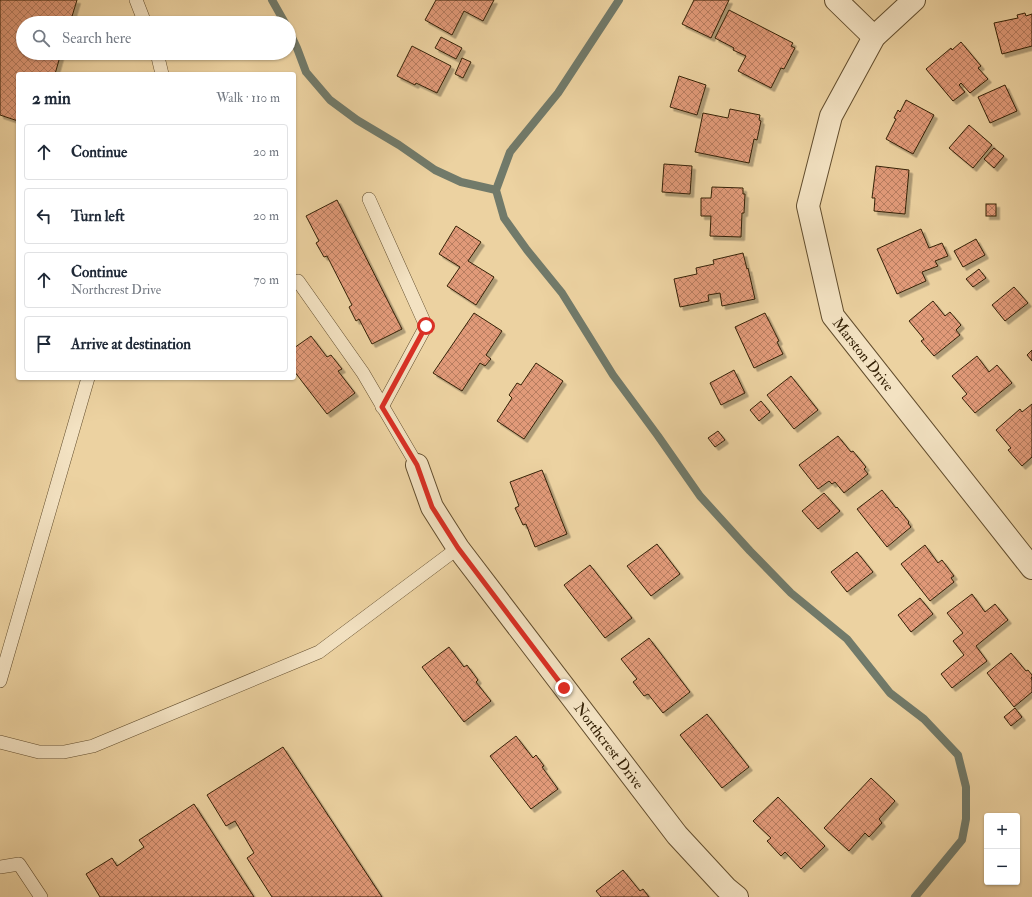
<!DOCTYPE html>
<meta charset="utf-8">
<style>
body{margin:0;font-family:"IM FELL Double Pica",serif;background:#f2f2f3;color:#1f2937}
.controls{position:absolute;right:12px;bottom:12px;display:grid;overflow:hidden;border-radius:4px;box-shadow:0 1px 3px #0004}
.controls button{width:36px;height:36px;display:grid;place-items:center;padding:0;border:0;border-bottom:1px solid #e0e1e3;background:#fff;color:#1f2937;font:20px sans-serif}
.stop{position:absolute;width:12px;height:12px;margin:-9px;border:3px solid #d93025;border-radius:50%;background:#fff}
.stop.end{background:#d93025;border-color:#fff;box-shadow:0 1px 4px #0008}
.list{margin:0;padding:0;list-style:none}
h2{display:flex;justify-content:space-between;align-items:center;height:52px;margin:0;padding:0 16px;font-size:17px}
h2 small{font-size:13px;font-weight:400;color:#747a83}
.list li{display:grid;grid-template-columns:26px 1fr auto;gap:12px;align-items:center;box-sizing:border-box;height:56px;margin:0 8px 8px;padding:0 8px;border:1px solid #e0e1e3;border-radius:4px}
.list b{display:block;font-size:15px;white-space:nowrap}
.list p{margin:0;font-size:13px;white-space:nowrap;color:#747a83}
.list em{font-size:13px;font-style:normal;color:#747a83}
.icon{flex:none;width:22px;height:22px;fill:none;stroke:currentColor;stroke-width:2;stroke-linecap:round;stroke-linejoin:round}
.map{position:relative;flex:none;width:1032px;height:897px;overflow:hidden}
.search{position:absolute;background:#fff;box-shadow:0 1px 3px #0004;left:16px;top:16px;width:280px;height:44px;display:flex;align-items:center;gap:10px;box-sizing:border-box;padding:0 14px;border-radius:22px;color:#747a83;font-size:15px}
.panel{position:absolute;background:#fff;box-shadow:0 1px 3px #0004;left:16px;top:72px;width:280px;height:308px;border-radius:4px}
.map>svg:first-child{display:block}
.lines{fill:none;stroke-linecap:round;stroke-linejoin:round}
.stream{stroke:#717a6a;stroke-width:8}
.building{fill:url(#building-cross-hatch);stroke:#342106;filter:url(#shadow)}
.lane-casing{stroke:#624d2d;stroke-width:14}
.street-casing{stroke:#624d2d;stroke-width:24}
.lane{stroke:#f3e2c2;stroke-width:13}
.street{stroke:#f3e2c2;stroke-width:22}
.route{stroke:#d93025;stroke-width:5}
.labels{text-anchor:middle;stroke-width:3;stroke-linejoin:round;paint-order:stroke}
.street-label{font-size:15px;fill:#342106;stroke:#f3e2c2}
</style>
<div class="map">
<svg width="1032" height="897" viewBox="0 0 1032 897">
<defs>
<pattern id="building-cross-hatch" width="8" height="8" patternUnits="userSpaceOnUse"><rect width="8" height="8" fill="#e19a79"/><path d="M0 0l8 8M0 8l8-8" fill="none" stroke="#b77d61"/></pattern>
<filter id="shadow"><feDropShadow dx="3.5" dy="3.5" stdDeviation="0" flood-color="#0004"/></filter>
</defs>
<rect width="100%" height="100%" fill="#ecd2a1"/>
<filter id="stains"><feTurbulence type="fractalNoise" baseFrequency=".005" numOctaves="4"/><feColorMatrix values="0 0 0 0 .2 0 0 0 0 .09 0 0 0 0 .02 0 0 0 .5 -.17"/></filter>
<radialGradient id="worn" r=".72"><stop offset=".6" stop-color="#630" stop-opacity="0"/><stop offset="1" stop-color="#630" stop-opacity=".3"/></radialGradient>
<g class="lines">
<!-- stream -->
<g class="stream">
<path d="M272,0L285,23"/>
<path d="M619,0L558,93L510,152L496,190L504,218L527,250L562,293L613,375L658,436L700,496L750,551L791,593L847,639L890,693L924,719L958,755L966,787V819L962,840L915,897"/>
<path d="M289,31L297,48L306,72L330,100L357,120L399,145L435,170L461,182L496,190"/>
</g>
</g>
<!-- building -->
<g class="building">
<path d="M0,0H77L70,23H23V53H61L55,74H18V121L0,115Z"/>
<path d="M436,0H494L483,21L464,11L452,35L425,20Z"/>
<path d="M694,0H729L711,38L682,24Z"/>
<path d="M729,10L793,43L791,46L795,48L784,69L781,68L771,88L738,71L746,56L733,50L734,48L715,38Z"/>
<path d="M1025,13L1026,16L1032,14V46L1002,54L994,23L1018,18L1017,15Z"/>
<path d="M441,37L462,48L456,59L435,48Z"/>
<path d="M961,42L981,66L978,68L988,79L970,93L961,83L959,85L965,92L953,101L926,69L951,48L952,50Z"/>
<path d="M412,46L451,66L437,93L416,83L415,85L397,76Z"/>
<path d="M462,58L471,62L463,78L455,74Z"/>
<path d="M679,76L706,85L697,115L670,107Z"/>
<path d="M1005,85L1017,111L990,123L978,97Z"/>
<path d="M906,100L934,115L913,154L886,139L896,119L894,118L898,110L900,112Z"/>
<path d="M730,109L760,115L759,120L761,121L757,140L754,139L749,163L695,152L703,113L728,118Z"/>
<path d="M969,125L992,145L973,168L949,148Z"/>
<path d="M994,148L1004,156L994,168L984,159Z"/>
<path d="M664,164L692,166L690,194L662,192Z"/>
<path d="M876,166L909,170L905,214L874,211L875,198H872Z"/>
<path d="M712,187L743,188V194H745L744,213H742L741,237L710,236L711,216H701V198H711Z"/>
<path d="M337,200L402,329L372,344L359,319L356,321L349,307L352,305L327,256L324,257L316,243L319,241L306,216Z"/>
<rect x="986" y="204" width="10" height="12"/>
<path d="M456,226L481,242L468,261L494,277L476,305L447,286L460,267L439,254Z"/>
<path d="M921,229L929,248L942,243L948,256L935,261L938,266L922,272L926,281L897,294L877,249Z"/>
<path d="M976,239L985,255L963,267L954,251Z"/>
<path d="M743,253L747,269L748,268L755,299L722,306L720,293L708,295L709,301L680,307L674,279L697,274L696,268L714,264L713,260Z"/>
<path d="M979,269L986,278L973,287L966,279Z"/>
<path d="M1014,287L1028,303L1005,321L992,305Z"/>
<path d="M933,301L945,316L950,312L961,325L956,330L960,335L934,356L921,341L924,339L909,321Z"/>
<path d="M474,313L502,331L486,355L491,359L485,366L480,363L462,391L433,373Z"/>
<path d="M765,313L779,341L777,342L783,354L754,368L735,327Z"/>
<path d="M311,336L327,357L331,355L342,369L338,371L355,393L327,414L294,371V348Z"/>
<path d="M1032,350V361L1027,355Z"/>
<path d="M977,356L989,372L997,365L1012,383L975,413L962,398L967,394L952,376Z"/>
<path d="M536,363L563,381L524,439L497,421L512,398L509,395L517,383L521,385Z"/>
<path d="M734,370L745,393L721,405L710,383Z"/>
<path d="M791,376L818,410L794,429L767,395Z"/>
<path d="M761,401L770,412L759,421L750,410Z"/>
<path d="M1032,404V457L1022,466L1008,450L1011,448L996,430L1020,409L1022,412Z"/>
<path d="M718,431L725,440L715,447L708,438Z"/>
<path d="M838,436L851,452L853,451L866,467L864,469L868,474L844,493L835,482L832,484L829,481L818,489L799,465Z"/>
<path d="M542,470L567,534L535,547L526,524L523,525L515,508L519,506L510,482Z"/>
<path d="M882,490L896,508L897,507L909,522L908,523L911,527L887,547L857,509Z"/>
<path d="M824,493L840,511L818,529L802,511Z"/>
<path d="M657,544L680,574L651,596L627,566Z"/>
<path d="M925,545L938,563L942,560L954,576L951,578L954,582L930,601L901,564Z"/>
<path d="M857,552L873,572L847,592L831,572Z"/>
<path d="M590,565L632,618L605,638L564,585Z"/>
<path d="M972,594L985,612L995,604L1008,620L976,646L987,661L952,688L941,674L964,655L953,641L963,633L947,613Z"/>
<path d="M920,598L933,614L911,632L898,615Z"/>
<path d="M649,638L690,692L663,713L648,694L644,696L633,682L637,679L621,659Z"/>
<path d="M449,647L464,667L467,665L478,680L476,682L491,701L464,722L422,667Z"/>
<path d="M1011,653L1026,671L1028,670L1032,675V677L1031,678L1032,680V692L1014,707L987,673Z"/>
<path d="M1015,708L1022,717L1011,726L1004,717Z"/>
<path d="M707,714L749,767L722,788L680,735Z"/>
<path d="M516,736L533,758L536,755L544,766L542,767L558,789L531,809L490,756Z"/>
<path d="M283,747L382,897H272L247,858L254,853L235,821L226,826L207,795Z"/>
<path d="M871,778L895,801L879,819L882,823L869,837L865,833L849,851L824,828Z"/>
<path d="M778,797L825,846L801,869L785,852L781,856L767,841L771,838L753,821Z"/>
<path d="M194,804L254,897H100L86,874L112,858L117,866L144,847L139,840Z"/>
<path d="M623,870L640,891L643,889L649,897H601L596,891Z"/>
</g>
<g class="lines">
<defs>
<g id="lane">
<path d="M136,0L145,23"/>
<path d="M157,53L162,74"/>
<path d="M369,199L426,326L382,407"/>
<path d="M298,281L363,373L417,465"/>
<path d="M0,681L88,378"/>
<path d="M0,742L39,752H64L93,746L319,652L458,548"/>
<path d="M0,867L19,864L41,897"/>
</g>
<g id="street">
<path d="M836,0L874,37"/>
<path id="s1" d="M914,0L874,37L831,116L808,206L833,316L1032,568"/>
<path id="s2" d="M417,465L432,507L458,548L677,835L726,888L737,897"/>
</g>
</defs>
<!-- lane casing -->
<use href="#lane" class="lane-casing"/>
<!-- street casing -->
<use href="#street" class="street-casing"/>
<!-- lane -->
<use href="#lane" class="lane"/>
<!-- street -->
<use href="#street" class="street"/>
</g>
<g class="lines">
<!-- route -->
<path class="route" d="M426,326L382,407L417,465L432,507L458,548L564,688"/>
</g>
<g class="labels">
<!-- street labels -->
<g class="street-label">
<text dy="5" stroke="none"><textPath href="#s1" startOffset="399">Marston Drive</textPath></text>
<text dy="5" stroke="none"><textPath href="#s2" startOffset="342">Northcrest Drive</textPath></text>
</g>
</g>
<rect width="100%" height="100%" filter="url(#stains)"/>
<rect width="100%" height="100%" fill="url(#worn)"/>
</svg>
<div class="controls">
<button>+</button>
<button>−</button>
</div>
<div class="stop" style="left:426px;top:326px"></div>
<div class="stop end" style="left:564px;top:688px"></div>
<div class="search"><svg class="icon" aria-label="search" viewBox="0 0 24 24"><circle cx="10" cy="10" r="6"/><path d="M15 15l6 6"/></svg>Search here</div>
<section class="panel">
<h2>2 min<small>Walk · 110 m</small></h2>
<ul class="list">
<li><svg class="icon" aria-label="ahead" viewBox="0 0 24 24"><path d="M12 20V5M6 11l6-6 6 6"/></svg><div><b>Continue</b></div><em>20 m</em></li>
<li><svg class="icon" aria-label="left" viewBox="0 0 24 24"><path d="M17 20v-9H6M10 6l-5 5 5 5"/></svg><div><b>Turn left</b></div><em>20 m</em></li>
<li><svg class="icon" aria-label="ahead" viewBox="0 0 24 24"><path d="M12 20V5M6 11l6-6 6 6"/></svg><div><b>Continue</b><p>Northcrest Drive</p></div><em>70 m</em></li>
<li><svg class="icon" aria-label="arrive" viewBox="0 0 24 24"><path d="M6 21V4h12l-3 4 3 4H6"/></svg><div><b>Arrive at destination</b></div></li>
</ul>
</section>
</div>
